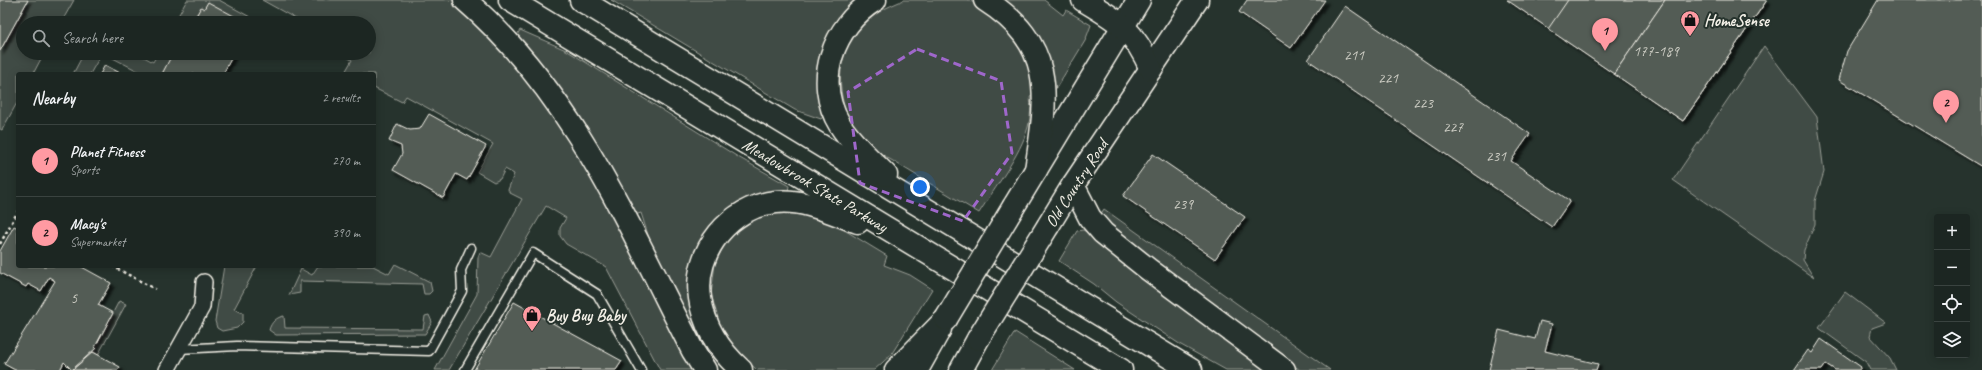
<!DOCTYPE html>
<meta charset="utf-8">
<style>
body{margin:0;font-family:Caveat,sans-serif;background:#252e2a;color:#f1f3f6}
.controls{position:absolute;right:12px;bottom:12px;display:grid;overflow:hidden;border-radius:4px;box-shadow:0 2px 10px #0003}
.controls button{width:36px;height:36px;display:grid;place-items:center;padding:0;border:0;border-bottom:1px solid #3a4340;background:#1c2622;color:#f1f3f6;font:20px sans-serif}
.you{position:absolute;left:920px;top:187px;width:14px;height:14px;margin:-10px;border:3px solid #fff;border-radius:50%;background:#1a73e8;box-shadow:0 0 0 6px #1a73e833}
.badge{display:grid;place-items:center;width:26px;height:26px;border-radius:50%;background:#ff9aa2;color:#111;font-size:13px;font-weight:700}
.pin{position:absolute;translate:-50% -33px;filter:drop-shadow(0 1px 2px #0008)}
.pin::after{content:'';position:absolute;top:21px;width:14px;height:12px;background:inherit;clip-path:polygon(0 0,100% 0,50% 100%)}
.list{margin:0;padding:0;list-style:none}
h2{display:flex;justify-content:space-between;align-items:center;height:52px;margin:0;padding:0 16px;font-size:17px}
h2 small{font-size:13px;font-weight:400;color:#a0a5a5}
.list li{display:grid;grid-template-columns:26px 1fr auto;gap:12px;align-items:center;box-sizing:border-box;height:72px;padding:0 16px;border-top:1px solid #3a4340}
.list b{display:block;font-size:15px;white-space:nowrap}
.list p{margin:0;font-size:13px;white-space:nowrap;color:#a0a5a5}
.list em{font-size:13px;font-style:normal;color:#a0a5a5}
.icon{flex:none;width:22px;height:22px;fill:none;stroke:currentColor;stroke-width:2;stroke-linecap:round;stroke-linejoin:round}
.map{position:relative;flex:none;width:1982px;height:370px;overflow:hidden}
.search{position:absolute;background:#1c2622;box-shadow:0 2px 10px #0003;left:16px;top:16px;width:360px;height:44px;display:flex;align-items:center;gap:10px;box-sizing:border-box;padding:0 14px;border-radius:22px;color:#a0a5a5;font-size:15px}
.panel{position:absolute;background:#1c2622;box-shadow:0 2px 10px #0003;left:16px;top:72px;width:360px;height:196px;border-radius:4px}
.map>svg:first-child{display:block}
.green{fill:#414b45;stroke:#9a9e96}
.building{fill:#525c55;stroke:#f4f1e8;filter:url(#shadow)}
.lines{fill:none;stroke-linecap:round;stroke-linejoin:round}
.lane-casing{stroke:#f4f1e8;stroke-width:11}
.street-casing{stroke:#f4f1e8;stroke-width:18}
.primary-casing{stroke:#f4f1e8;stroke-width:25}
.highway-casing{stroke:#f4f1e8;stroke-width:25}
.path{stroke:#f4f1e8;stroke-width:2.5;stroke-dasharray:3 3;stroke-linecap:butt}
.lane{stroke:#26332d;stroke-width:8}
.street{stroke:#26332d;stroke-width:15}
.primary{stroke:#26332d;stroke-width:22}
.highway{stroke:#26332d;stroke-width:22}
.primary-bridge-casing{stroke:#f4f1e8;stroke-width:25;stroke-linecap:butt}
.primary-bridge{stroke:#26332d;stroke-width:22}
.marked{fill:none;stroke:#9f67cb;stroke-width:3;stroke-dasharray:8 5;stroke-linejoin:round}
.labels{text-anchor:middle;stroke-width:4;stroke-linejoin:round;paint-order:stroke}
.number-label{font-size:15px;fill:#ccccc3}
.poi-label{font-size:17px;font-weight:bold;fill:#f4f1e8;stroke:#26332d;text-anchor:start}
.street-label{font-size:17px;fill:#f4f1e8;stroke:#26332d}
</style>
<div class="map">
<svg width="1982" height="370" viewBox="0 0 1982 370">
<defs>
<filter id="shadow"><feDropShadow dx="3.5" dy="3.5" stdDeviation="1" flood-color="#0009"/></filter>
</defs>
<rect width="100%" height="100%" fill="#26332d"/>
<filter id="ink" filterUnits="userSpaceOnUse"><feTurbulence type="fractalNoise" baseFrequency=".025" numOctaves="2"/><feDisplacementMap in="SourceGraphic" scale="8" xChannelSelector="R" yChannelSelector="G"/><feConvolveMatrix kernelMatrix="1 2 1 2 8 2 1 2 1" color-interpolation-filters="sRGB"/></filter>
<g filter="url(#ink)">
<!-- green -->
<g class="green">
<path d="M28,0H74L61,23H23V53H44L33,74H18V101L2,130L0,129V51Z"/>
<path d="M187,0H219L261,23H246L208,3L204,9L201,8L190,23H174Z"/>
<path d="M262,0H452L465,9L510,53L579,149L693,370H660L606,267L566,244L560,236V228L566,218L546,206L449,370H435L477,294L478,257L480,252L491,257L522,199L510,193L508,190L514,174L505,169L500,179L494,182L477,172L493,144L406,96L402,102L374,88V74H344L352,60L339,53H369V23H299L298,20Z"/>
<path d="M611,0H865L844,18L827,112L821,119L795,110Z"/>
<path d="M904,0H968L984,7L1023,43L1040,93L1030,96C1031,106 1031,116 1028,127C1021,154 994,189 979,213C953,197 927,182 901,166C887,157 870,149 859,136C837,109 833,59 856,31C869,15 885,8 904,0Z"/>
<path d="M1006,0H1044L1063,15L1066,10L1091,25L1085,41L1055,90C1050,50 1031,29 1006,0Z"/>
<path d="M520,30L566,50L738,157L789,186L787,196L706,242L704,338L698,342L656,260L641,213L635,215L590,132L550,74L516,37Z"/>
<path d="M1764,46L1817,117L1824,172L1815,201V224L1804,250L1803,260L1814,278L1673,180Z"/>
<path d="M84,53H102L90,74H73Z"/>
<path d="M103,53H137L153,62L158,53H173L162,74H144Z"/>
<path d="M1104,209L1330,370H1300L1105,227L1100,215Z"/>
<path d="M788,210L823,217L887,256L884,265L910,275L932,289L891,355L874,370H757L738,352L720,325L711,294L715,264L727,239L758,217Z"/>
<path d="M1083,230L1094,236L1269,370H1226L1181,345L1116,302L1094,284L1059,261L1077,231Z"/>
<path d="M395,264L430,282L432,291L429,294H424L422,284L300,281V293L289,295L301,269L312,275L318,266H373L389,274Z"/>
<path d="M224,266H257L234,309L243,313V322L237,328L222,331L217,328L215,321Z"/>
<path d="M1845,292L1886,323L1872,328L1870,336L1890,358L1896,370H1870L1866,362L1819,328Z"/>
<path d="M119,301L126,304L98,355L93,352L96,349L95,347Z"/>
<path d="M429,315L432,322L425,334L276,335L269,330C271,322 277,317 284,316L285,328L423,329L425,316Z"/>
<path d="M1015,332L1075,370H992Z"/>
</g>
<!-- building -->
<g class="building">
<path d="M0,0H28L0,51Z"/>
<path d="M1247,0H1325L1291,48L1239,12Z"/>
<path d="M1507,0H1767L1683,121Z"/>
<path d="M1568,0H1665L1614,74L1548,29Z"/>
<path d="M1665,0H1767L1683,121L1614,74Z"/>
<path d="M1878,0H1982V167L1839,80L1847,51Z"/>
<path d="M208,2L243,21L242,23H190L193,16L195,18L201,7L204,9Z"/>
<path d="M1345,6L1530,134L1511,161L1570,201L1552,227L1308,60Z"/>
<path d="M173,53H234L223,74H162Z"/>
<path d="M105,65L122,74H100Z"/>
<path d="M429,114L486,146L467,180L456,174L443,198L393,170L402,154L401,146L389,141L397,124L410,130L420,129Z"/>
<path d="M1153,154L1245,217L1215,259L1123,196Z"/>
<path d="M14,226L18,228V266H80L111,283L98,305L113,313L95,347L96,348L72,370L64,362L60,370H15L4,364L55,281L49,277L41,291L28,284L26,287L0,273V251Z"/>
<path d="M514,302L622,361L616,370H474Z"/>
<path d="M1540,321L1552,324L1545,351L1598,364L1596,370H1489L1499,330L1535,339Z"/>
<path d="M1821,339L1861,367L1859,370H1835L1826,364L1822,370H1794L1808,350L1812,353Z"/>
<path d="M93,352L120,367L118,370H72Z"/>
</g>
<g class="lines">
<defs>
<g id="lane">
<path d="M179,349L237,346L429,351L462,291L461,270L471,248"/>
<path d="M465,370L533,253L597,294L641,370"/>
</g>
<path id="street" d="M167,370L202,307L204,282"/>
<g id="primary">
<path d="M1014,206L1139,0"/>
<path d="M1048,226L1073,185L1197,0"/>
<path d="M917,370L940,329"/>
<path d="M961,370L978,339"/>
</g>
<g id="highway">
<path d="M465,0C574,94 629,227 693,351L705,370"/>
<path d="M510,0L1121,370"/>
<path d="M581,0L1191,370"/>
<path d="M875,0C833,26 813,81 840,125C852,144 870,159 886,175"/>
<path d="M985,0C1057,46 1047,96 1036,170"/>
<path d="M1083,0C1120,22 1133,29 1151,69"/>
<path d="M1073,185L1090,218L1103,233L1148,269L1284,370"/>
<path d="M741,370C720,351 704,327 700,298C693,251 731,206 776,202C805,199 832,213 858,222"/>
<path d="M896,370L946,319"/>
</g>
</defs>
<!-- lane casing -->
<use href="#lane" class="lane-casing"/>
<!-- street casing -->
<use href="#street" class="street-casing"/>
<!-- primary casing -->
<use href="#primary" class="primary-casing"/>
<!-- highway casing -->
<use href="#highway" class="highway-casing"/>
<!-- path -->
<g class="path">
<path d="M0,244L18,211"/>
<path d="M112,266L155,289"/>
</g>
<!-- lane -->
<use href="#lane" class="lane"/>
<!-- street -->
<use href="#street" class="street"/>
<!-- primary -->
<use href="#primary" class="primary"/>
<!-- highway -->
<use href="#highway" class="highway"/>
<defs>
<g id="primary-bridge">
<path d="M946,319L1014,206"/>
<path d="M978,339L1048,226"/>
</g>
</defs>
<!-- primary-bridge casing -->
<use href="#primary-bridge" class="primary-bridge-casing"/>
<!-- primary-bridge -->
<use href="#primary-bridge" class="primary-bridge"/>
</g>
</g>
<!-- marked area -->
<path class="marked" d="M917,49L1001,81L1012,153L963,221L860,183L848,92Z"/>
<!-- icons -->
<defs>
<symbol id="shop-pin" viewBox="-11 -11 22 30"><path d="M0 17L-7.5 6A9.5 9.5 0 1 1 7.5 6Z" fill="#ff9aa2" stroke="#26332d"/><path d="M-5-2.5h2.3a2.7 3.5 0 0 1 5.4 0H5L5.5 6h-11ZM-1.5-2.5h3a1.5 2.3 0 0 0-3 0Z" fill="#111"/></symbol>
</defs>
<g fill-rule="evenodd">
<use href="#shop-pin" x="1679" y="9" width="22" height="30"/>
<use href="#shop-pin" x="521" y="304" width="22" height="30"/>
</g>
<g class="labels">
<!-- number labels -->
<g class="number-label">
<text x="1656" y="56">177-189</text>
<text x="1354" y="60">211</text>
<text x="1388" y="83">221</text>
<text x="1423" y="108">223</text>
<text x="1453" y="132">227</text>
<text x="1496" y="161">231</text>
<text x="1183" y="209">239</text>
<text x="74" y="303">5</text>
</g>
<!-- poi labels -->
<g class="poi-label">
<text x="1704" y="26">HomeSense</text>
<text x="546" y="321">Buy Buy Baby</text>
</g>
<!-- street labels -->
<g class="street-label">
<text transform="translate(1076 183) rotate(-57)" y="6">Old Country Road</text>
<text transform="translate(815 185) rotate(31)" y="6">Meadowbrook State Parkway</text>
</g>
</g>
</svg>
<div class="controls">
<button>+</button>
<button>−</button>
<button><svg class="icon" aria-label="locate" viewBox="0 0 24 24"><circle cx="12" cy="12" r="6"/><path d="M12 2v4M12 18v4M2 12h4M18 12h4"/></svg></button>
<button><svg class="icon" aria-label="layers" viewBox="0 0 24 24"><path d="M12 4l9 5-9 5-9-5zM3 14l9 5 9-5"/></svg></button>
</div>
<div class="you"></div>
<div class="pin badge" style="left:1605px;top:51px">1</div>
<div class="pin badge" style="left:1946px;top:123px">2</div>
<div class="search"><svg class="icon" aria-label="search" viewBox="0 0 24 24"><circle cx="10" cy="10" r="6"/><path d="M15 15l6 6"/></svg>Search here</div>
<section class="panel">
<h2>Nearby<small>2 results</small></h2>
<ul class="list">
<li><span class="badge">1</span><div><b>Planet Fitness</b><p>Sports</p></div><em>270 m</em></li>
<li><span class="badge">2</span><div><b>Macy's</b><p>Supermarket</p></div><em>390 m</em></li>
</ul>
</section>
</div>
